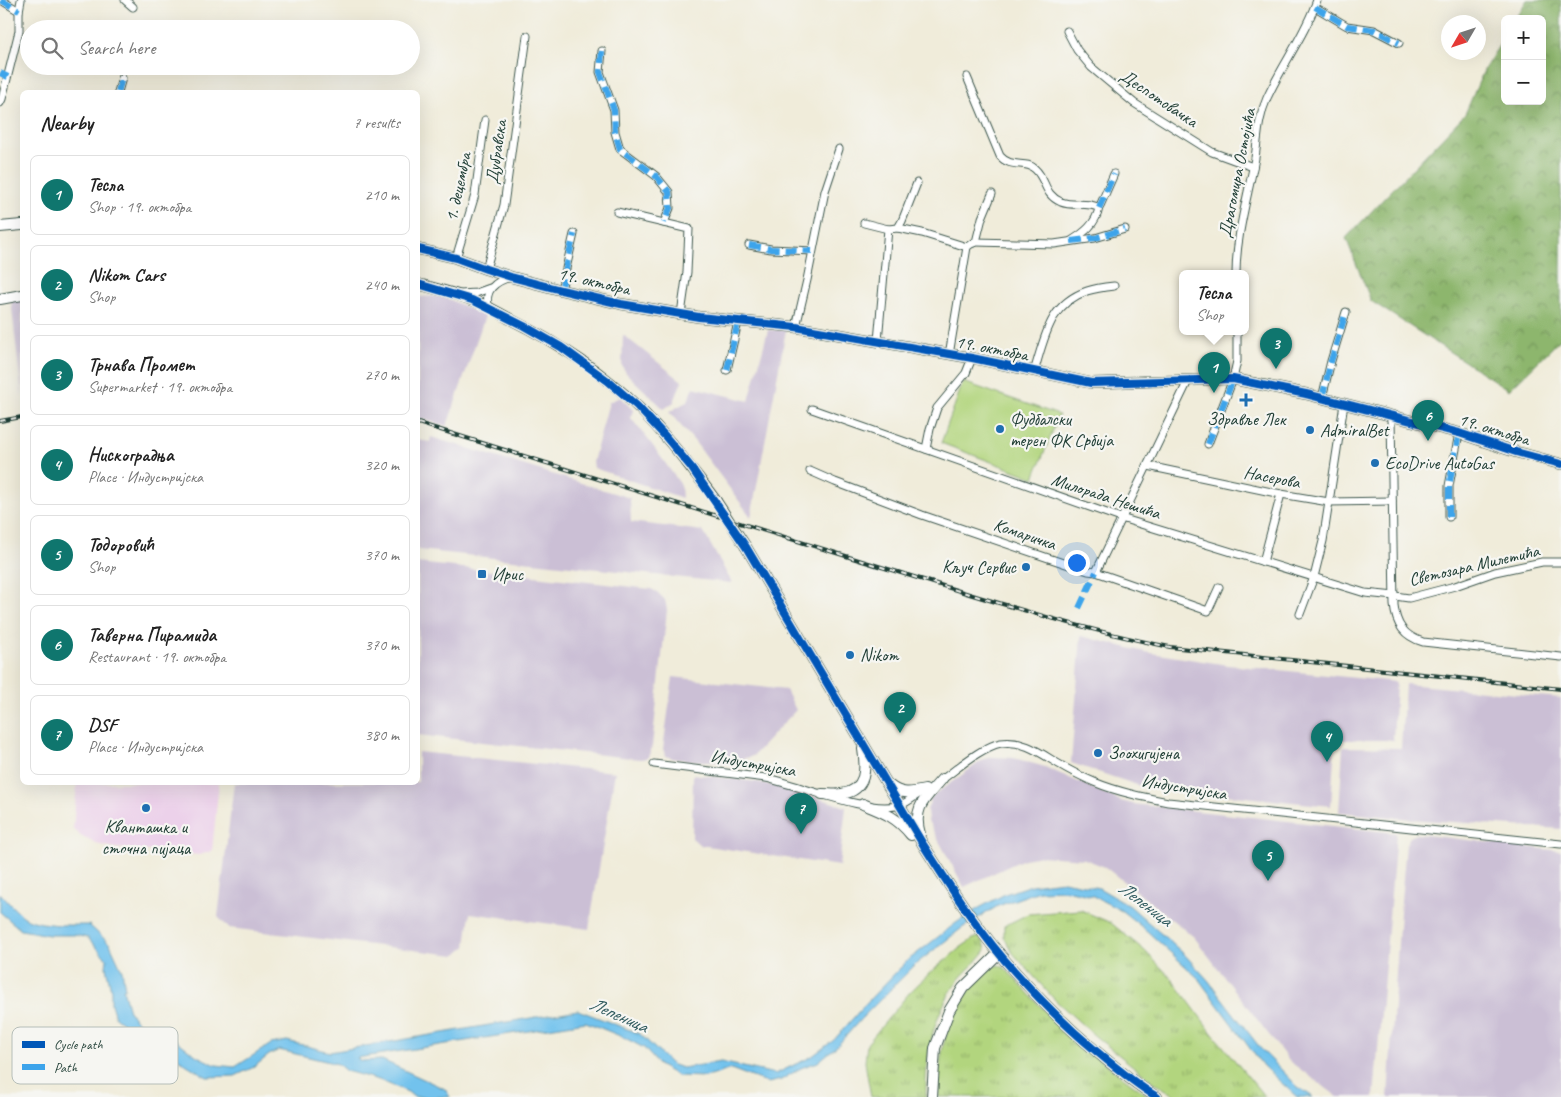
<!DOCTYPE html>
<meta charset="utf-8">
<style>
body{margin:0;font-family:Caveat,sans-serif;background:#f2f2f2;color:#222}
.controls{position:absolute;right:15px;top:15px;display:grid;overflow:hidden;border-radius:8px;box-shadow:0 5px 20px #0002}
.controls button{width:45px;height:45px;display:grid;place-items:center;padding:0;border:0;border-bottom:1px solid #e0e0e0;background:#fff;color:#222;font:25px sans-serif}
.compass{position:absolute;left:1441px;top:15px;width:45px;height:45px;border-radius:50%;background:#fff;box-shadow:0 5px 20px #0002;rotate:231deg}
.you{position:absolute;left:1076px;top:562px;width:18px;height:18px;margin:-12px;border:4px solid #fff;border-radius:50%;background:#1a73e8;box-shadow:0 0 0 8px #1a73e833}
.badge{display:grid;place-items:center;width:32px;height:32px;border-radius:50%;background:#0f766e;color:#fff;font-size:16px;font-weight:700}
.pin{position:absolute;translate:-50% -41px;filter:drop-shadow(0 1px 2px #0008)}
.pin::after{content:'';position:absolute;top:26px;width:18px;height:15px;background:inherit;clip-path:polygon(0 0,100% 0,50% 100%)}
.popup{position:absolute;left:1179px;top:270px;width:70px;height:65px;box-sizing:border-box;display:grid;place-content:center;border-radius:8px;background:#fff;filter:drop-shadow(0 1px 4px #0005);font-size:16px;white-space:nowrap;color:#767676}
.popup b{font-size:19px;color:#222}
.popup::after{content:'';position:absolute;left:50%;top:100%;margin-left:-10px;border:10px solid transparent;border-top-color:#fff}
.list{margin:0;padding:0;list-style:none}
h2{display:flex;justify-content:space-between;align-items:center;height:65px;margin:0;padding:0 20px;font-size:21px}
h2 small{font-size:16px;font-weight:400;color:#767676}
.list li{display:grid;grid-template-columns:32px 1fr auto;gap:15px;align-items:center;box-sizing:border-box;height:80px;margin:0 10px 10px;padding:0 10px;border:1px solid #e0e0e0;border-radius:8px}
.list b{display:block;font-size:19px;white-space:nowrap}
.list p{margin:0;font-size:16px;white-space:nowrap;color:#767676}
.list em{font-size:16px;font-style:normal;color:#767676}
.icon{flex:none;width:28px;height:28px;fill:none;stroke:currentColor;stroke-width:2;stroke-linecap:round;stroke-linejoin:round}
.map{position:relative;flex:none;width:1561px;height:1097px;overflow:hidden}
.search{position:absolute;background:#fff;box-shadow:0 5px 20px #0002;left:20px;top:20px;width:400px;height:55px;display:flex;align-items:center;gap:12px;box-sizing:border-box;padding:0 18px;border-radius:28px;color:#767676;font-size:19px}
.panel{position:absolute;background:#fff;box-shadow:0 5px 20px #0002;left:20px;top:90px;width:400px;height:695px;border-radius:8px}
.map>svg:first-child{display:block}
.built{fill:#ecd1ea}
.industrial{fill:#cbbfd5}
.grass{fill:url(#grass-tufts);stroke:#688959}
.forest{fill:url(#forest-crowns);stroke:#567a50}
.pitch{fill:#b2d57e;stroke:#688959}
.water{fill:#72c2ed;stroke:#488090}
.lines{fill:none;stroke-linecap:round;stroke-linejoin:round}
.street-casing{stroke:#3e574d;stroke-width:9}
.secondary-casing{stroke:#3e574d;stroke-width:12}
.street{stroke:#fff;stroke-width:7}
.secondary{stroke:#fff;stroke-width:10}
.rail-casing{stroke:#1f3d34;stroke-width:4}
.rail{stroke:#f6f6f2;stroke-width:2;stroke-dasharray:5.5;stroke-linecap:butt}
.secondary-bridge-casing{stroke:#3e574d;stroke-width:12;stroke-linecap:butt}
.secondary-bridge{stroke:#fff;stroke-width:10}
.quiet{stroke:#3da4eb;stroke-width:6;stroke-dasharray:12 6;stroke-linecap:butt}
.cycleway-casing{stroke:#f6f6f2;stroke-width:11}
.cycleway{stroke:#0057b8;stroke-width:8}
.poi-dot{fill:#1f6fb2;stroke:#f6f6f2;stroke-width:2}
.labels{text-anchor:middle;stroke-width:4.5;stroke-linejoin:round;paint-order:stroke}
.street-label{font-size:18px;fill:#1f3d34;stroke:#f6f6f2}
.poi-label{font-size:18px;fill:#1f3d34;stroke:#f6f6f2;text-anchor:start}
.water-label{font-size:19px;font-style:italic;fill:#345e62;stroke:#f6f6f2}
.key{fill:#f6f6f2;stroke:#b6beb9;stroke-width:1}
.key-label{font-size:14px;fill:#1f3d34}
</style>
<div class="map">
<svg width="1561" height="1097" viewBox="0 0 1561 1097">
<defs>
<pattern id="grass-tufts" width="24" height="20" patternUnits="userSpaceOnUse" patternTransform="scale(1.25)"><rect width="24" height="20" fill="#b2d57e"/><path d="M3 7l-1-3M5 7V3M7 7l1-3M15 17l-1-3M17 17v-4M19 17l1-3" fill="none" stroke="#90ae68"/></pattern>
<pattern id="forest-crowns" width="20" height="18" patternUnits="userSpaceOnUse" patternTransform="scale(1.25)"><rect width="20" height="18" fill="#8db66d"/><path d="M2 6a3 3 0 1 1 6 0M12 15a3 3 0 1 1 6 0" fill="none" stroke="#73955a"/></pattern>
</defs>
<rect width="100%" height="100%" fill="#f6f6f2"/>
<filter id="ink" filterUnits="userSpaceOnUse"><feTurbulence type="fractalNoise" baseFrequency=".02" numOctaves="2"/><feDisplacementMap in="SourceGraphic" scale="10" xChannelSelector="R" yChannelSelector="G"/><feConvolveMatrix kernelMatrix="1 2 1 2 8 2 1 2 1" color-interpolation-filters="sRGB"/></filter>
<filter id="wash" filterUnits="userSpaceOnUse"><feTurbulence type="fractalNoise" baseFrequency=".0096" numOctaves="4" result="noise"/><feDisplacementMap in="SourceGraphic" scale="20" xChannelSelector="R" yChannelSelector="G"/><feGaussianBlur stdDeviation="1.12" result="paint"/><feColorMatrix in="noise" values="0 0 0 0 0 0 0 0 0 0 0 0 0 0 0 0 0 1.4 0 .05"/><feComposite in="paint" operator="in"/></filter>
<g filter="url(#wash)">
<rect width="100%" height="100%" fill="#f0ecda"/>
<!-- built -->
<path class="built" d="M77,783H219L212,851L200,855L115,848L96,844L83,837L73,829Z"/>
<!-- industrial -->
<g class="industrial">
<path d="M442,296L485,316L447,426L418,418V297Z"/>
<path d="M22,299V397L11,300Z"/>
<path d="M768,330H786L751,517L695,442L669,412L688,401L693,387L749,401Z"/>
<path d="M623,335L682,381L674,402L664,409L627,374L622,366Z"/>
<path d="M620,397L634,411L630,417L650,442L681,485L682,498L594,468L593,462L609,402Z"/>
<path d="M431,437L630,498L631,522L703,531L732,583L418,550V440L430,442Z"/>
<path d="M418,563L651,589L657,592L665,600L667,610L652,746L649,755L647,758L640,759L418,735Z"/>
<path d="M1081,636L1145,652L1228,665L1396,682L1393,740H1335L1331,806L1140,786L1071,763Z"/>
<path d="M673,677L786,690L796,710L753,756L727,763L676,759L666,756L663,749Z"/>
<path d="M1405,684L1561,698V829L1423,820L1339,812L1343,747L1401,748Z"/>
<path d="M418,752L615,772L589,929L470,913L466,947L455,955L229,928L218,917L234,783L418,782Z"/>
<path d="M994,757L1014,758L1045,767L1121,801L1133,804L1396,833L1374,1097H1338L1289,1061L1194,937L1105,867L1085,859L1041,856L1024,859L964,887L928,821L927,810L931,799L938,792L984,759Z"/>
<path d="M693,774L757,782L797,791L846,807L839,866L700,845L692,838Z"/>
<path d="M1417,834L1561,851V1097H1388L1400,912L1406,844L1410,837Z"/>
</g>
<!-- grass -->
<g class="grass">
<path d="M1081,910L1111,923L1145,951L1173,980L1212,1033L1265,1097H1178L1153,1082L1095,1036L1054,999L1012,952L1004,937V926L1028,914Z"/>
<path d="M979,937L984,942L986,950C977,963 963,972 955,985C932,1019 925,1057 926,1097H871L865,1062L867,1044L910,992L930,973L960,948L973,939Z"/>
<path d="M998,965L1005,968C1025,990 1046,1013 1068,1033C1094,1057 1122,1076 1150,1097H939C938,1052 946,1016 977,982C983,976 990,967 998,965Z"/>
</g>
<!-- forest -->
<path class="forest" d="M1527,0H1561V339L1509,390L1371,301L1346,238L1465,114L1485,68L1505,36V101H1542V19H1515Z"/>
<!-- pitch -->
<path class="pitch" d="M963,382L1059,415L1034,478L941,443Z"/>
<!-- water -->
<path class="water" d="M1063,881L1099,888L1130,906L1184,954L1208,980L1261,1049L1298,1087L1313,1097H1297L1263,1066L1197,977L1147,931L1122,911L1093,896L1066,890L1039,891L998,906L962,928L916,964L860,1020L838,1045L818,1062L801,1068L781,1080L768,1083L731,1069L714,1075L705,1077L678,1076L660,1066L644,1048L625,1038L586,1022L357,1058L361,1061L382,1060L445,1089L450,1097H414L408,1092L379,1080L346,1071L338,1064L279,1050L269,1055L254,1067L235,1076L207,1077L187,1065L153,1040L138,1035L115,1017L111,1004V990L106,967L107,959L88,938L75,935H49L21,930L0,912V893C8,902 21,918 33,921C51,926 71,925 89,925L110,944L122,970L125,989H123L129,1011L137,1022L165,1032L197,1056L216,1065L235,1067L271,1044L287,1041L330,1052L578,1010L640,1034L671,1064L682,1068L721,1062L775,1074L811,1057L834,1040L868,1001L907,961L956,923L979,908L1005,894L1031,885Z"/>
</g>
<g filter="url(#ink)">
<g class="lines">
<defs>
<g id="street">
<path d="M1,0L19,11"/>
<path d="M125,0L133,7"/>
<path d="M1315,7L1347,26L1374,30L1399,43"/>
<path d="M1067,31L1077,50L1091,67L1134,103L1212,152L1253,167"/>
<path d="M602,51L600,72L614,110L615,132L620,149L656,176L669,192L670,208L664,223"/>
<path d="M967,77L1000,156C1011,169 1026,160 1035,169C1047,180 1043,194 1061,202C1073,207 1088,201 1099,208C1096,224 1084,233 1071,241"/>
<path d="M118,92L122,78"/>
<path d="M0,103L2,99L19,31V11L21,0"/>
<path d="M1099,208L1114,174"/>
<path d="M617,212L689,229L687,272L681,314"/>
<path d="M864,223L888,229"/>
<path d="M898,228L922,233L967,247"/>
<path d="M976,242L1054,244L1095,238L1125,229"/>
<path d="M749,245L771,249L812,251"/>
<path d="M456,258L475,195L485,120"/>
<path d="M486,269L504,205L527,36"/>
<path d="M1236,274C1236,235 1248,196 1255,158C1258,137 1258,118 1267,98C1282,65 1305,35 1317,0"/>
<path d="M561,290L574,234"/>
<path d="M461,294L476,293L490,288"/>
<path d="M489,308C483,291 495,281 511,277"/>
<path d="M796,327L807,280L825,191L839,149"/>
<path d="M878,341L888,229L898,228L902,221L917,183"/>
<path d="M949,355L967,247L971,244L976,242L982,218L992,194"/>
<path d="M727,370L738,322"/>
<path d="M1034,372C1045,337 1049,304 1087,291C1096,288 1105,287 1114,286"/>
<path d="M1322,398L1331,361L1346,312"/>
<path d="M812,409L1121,518L1365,593L1395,596L1409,598L1455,586L1495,572L1542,562H1561"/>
<path d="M1391,417L1394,605C1396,625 1404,636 1423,642L1561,657"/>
<path d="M1208,444L1233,379L1237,361V332"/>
<path d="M926,449L930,429L937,408L966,373L972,358"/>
<path d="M1148,466L1281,494L1329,502L1392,501"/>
<path d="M810,471L835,482L922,515L1066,564L1088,571L1096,572L1208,611L1219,587"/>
<path d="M1449,517V486L1459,433"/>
<path d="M1263,562L1281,494"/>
<path d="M1096,572L1188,381"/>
<path d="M1300,614L1314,577L1323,541L1344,404"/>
<path d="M654,764L766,778C800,785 868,815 900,805C907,803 914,797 920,793"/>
<path d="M940,781C957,769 981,747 1001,743C1023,740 1039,752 1057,763C1069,770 1082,777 1094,782C1118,792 1143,797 1168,802L1561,844"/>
</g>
<g id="secondary">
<path d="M0,227L22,225"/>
<path d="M418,249L456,258L486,269L511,277L561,290L621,304L699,317L796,327L972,358L1091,383L1233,379L1306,394L1459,433L1516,452L1561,464"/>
<path d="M418,284C436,289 455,293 472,300C485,305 498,312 510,319C556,342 601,371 638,407C667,436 692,468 716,501"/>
<path d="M0,299L22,295"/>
<path d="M746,547L924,846C952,890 981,935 1016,973C1041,1001 1067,1027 1096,1051C1115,1067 1135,1084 1157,1097"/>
<path d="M889,785C901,795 911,793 925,790"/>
<path d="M822,794C829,794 836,795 842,794C867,790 866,768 863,749"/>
<path d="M863,804C883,812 897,817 911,835"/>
<path d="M920,834C912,807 926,798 942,779"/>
<path d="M932,1097L935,1048L949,1011L963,988L999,953"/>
</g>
</defs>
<!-- street casing -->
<use href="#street" class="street-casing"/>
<!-- secondary casing -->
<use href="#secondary" class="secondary-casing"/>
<!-- street -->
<use href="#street" class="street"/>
<!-- secondary -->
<use href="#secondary" class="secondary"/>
<defs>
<g id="rail">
<path d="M0,421L22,417"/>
<path d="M418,423C566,469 714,515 862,561C964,592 1065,626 1170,647L1561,689"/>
</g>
</defs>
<!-- rail casing -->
<use href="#rail" class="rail-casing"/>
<!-- rail -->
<use href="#rail" class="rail"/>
<defs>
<path id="secondary-bridge" d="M716,501L746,547"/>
</defs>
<!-- secondary-bridge casing -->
<use href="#secondary-bridge" class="secondary-bridge-casing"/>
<!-- secondary-bridge -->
<use href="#secondary-bridge" class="secondary-bridge"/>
<!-- quiet -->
<g class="quiet">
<path d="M1,0L19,11"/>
<path d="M1315,7L1347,26L1374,30L1399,43"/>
<path d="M602,51L600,72L614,110L615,132L620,149L656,176L669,192L670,208L664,223"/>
<path d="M0,73L8,77"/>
<path d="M118,92L122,78"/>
<path d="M1099,208L1114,174"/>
<path d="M1071,241L1095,238L1125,229"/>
<path d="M749,245L771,249L812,251"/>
<path d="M561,290L574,234"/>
<path d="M727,370L738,322"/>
<path d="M1322,398L1331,361L1346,312"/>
<path d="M1208,444L1233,379"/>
<path d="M1449,517V486L1459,433"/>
<path d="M1079,608L1096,572"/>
</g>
<defs>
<g id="cycleway">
<path d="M418,249L456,258L486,269L511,277L561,290L621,304L699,317L796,327L972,358L1091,383L1233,379L1306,394L1459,433L1516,452L1561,464"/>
<path d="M418,284L472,300L524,326L561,347L608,381L637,406L665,436L691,467L746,547L924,846C952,890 981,935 1016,973C1041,1001 1067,1027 1096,1051C1115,1067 1135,1084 1157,1097"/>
</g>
</defs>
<!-- cycleway casing -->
<use href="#cycleway" class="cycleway-casing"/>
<!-- cycleway -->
<use href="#cycleway" class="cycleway"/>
</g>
</g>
<!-- markers -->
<g class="poi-dot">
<path d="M1243.5 392.5h5v5h5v5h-5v5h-5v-5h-5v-5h5z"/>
<circle cx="1000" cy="429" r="5"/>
<circle cx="1310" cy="430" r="5"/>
<circle cx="1375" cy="463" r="5"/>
<circle cx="1026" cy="567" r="5"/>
<rect x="477" y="569" width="10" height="10" rx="2.5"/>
<circle cx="850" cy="655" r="5"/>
<circle cx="1098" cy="753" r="5"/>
<circle cx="146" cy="808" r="5"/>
</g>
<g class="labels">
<!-- street labels -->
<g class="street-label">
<text transform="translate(1159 98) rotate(34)" y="6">Деспотовачка</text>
<text transform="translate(496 152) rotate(-82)" y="6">Дубравска</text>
<text transform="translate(1237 173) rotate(-79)" y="6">Драгомира Остојића</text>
<text transform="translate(458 187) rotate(-78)" y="6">1. децембра</text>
<text transform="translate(594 281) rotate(13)" y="6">19. октобра</text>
<text transform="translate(992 348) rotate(11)" y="6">19. октобра</text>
<text transform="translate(1494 429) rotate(17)" y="6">19. октобра</text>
<text transform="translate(1272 477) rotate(11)" y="6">Насерова</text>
<text transform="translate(1106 496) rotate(18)" y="6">Милорада Нешића</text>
<text transform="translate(1025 534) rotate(19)" y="6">Комаричка</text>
<text transform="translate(1474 565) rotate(-13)" y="6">Светозара Милетића</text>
<text transform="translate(753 763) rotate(10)" y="6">Индустријска</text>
<text transform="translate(1184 787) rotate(9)" y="6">Индустријска</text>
</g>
<!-- poi labels -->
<g class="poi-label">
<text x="1010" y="425">Фудбалски<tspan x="1010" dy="21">терен ФК Србија</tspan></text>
<text x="1246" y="425" text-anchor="middle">Здравље Лек</text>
<text x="1320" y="436">AdmiralBet</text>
<text x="1385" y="469">EcoDrive AutoGas</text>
<text x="1016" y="573" text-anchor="end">Кључ Сервис</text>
<text x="492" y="580">Ирис</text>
<text x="860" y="661">Nikom</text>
<text x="1108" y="759">Зоохигијена</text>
<text x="146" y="833" text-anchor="middle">Кванташка и<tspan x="146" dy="21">сточна пијаца</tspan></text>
</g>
<!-- water labels -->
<g class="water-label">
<text transform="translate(1146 903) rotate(37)" y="7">Лепеница</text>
<text transform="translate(619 1014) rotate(24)" y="7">Лепеница</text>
</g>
</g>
<!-- legend -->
<rect x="12" y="1027" width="166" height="57" rx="8" class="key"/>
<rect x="22" y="1041" width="23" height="7" fill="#0057b8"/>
<rect x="22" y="1064" width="23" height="6" fill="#3da4eb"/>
<g class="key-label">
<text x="54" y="1049">Cycle path</text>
<text x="54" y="1072">Path</text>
</g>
</svg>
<div class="controls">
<button>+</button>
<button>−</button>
</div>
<svg class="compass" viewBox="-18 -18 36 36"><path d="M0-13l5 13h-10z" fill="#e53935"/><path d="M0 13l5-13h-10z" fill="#767676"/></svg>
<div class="you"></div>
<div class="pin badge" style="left:1214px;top:393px">1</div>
<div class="popup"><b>Тесла</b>Shop</div>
<div class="pin badge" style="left:900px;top:733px">2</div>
<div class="pin badge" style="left:1276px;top:369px">3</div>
<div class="pin badge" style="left:1327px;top:762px">4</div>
<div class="pin badge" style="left:1268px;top:881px">5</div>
<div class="pin badge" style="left:1428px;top:441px">6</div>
<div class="pin badge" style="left:801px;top:834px">7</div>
<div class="search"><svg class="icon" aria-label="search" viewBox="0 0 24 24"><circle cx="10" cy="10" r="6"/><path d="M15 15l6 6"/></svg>Search here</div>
<section class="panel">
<h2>Nearby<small>7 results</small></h2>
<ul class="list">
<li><span class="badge">1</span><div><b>Тесла</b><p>Shop · 19. октобра</p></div><em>210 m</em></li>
<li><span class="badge">2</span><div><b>Nikom Cars</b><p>Shop</p></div><em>240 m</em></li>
<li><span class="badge">3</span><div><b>Трнава Промет</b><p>Supermarket · 19. октобра</p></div><em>270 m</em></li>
<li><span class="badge">4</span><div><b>Нискоградња</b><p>Place · Индустријска</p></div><em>320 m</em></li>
<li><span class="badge">5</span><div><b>Тодоровић</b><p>Shop</p></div><em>370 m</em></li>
<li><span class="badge">6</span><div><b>Таверна Пирамида</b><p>Restaurant · 19. октобра</p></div><em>370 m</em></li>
<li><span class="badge">7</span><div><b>DSF</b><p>Place · Индустријска</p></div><em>380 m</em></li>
</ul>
</section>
</div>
